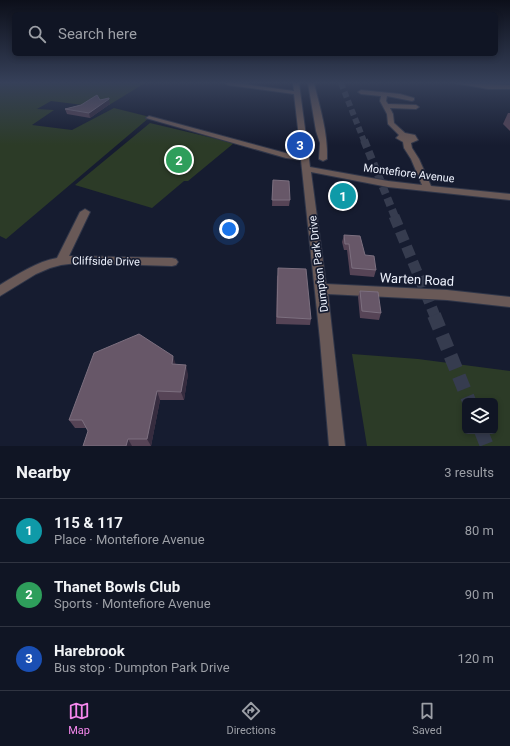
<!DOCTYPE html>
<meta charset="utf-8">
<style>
body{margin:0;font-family:Roboto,sans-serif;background:#191e2c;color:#f1f3f6}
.controls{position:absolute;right:12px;bottom:12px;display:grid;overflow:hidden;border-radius:6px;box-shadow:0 2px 6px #0003}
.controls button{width:36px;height:36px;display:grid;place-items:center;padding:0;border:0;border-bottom:1px solid #303441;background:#101524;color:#f1f3f6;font:20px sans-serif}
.you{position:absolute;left:229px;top:229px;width:14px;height:14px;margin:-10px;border:3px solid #fff;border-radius:50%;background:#1a73e8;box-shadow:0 0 0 6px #1a73e833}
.badge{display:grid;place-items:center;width:26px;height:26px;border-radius:50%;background:#f688ed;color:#fff;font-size:13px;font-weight:700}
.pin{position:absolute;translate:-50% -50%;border:2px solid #fff;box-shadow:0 1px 4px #0006}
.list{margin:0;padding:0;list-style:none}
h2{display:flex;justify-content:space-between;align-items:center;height:52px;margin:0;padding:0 16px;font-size:17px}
h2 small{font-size:13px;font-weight:400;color:#9c9fa6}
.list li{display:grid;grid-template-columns:26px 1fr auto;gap:12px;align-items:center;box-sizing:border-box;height:64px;padding:0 16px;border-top:1px solid #303441}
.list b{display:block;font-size:15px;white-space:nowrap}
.list p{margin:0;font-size:13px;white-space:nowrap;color:#9c9fa6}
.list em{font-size:13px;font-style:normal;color:#9c9fa6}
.icon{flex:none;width:22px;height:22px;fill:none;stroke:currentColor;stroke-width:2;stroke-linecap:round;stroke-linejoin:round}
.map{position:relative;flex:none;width:510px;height:446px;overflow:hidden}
.search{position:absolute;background:#101524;box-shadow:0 2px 6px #0003;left:12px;right:12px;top:12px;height:44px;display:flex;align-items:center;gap:10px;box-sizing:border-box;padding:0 14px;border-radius:6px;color:#9c9fa6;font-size:15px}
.sheet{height:244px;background:#101524}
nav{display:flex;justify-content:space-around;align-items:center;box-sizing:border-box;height:56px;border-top:1px solid #303441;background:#101524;font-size:11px;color:#9c9fa6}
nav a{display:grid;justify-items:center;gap:2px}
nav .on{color:#f688ed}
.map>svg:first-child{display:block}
.green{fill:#2c3b27;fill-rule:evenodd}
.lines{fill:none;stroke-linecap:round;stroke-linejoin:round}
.minor-tunnel-far3{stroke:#363c4f;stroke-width:6;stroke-dasharray:6 3.5;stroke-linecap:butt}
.minor-tunnel-far2{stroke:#363c4f;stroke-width:8;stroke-dasharray:8 4.5;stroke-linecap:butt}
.minor-tunnel-far1{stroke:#363c4f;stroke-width:11;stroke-dasharray:11 5.5;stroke-linecap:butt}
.minor-tunnel{stroke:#363c4f;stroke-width:14;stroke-dasharray:14 8;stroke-linecap:butt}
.minor-casing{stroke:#303649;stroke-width:2}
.minor{fill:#695957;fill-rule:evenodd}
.wall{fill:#564456}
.shaded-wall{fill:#362c3f}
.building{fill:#675768;stroke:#7c6f7f}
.labels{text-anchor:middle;stroke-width:3.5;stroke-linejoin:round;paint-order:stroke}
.street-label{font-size:11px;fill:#eef2fd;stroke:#161c30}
.near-street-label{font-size:13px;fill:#eef2fd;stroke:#161c30}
</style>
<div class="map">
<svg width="510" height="446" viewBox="0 0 510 446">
<rect width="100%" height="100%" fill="#161c30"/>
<!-- green -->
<g class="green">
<path d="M0,83H145L109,105H83L51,101L37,109L54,110L32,125L72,130L114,108L150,117L6,239L0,236Z"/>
<path d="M150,123L234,143L188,181H184L152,208L75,185Z"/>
<path d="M352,354L418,359L510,371V446H367ZM465,401H495V431H465Z"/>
</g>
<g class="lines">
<!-- minor-tunnel-far3 -->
<path class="minor-tunnel-far3" d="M341,83L364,141"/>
<!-- minor-tunnel-far2 -->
<path class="minor-tunnel-far2" d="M364,140L395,217"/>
<!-- minor-tunnel-far1 -->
<path class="minor-tunnel-far1" d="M394,216L435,316"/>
<!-- minor-tunnel -->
<g class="minor-tunnel">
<path d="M434,315L469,401"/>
<path d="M481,431L487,446"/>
</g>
<defs>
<g id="minor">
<path d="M225,83H236L294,91L293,83H299L310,167L388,181L422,185L411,159L404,148L403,142L396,138L399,135L388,124L387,114L380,101L381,96L361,94L358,92L361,90L400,94L414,98V100L412,101L387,96L386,101L388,104L416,105L419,107L416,109L390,108L393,114L394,123L405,133L415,135L418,140L411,143L412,148L419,159L431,186L510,194V200L388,187L311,172L326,284L447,290L510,297V307L447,300L328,294L345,446H329L320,340L301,160L286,158L146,118L149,116L289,154L301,155L294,94L228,85Z"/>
<path d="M308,83H314C320,108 328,133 327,159L323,161L319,159L320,143L316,131Z"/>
<path d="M455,83L510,85V89H488Z"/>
<path d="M85,209L90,212L69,256L172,258L176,259L178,262L176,265L172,266L77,263L61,265L50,268L36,274L0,296V285C18,274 36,262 57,258L80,212Z"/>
</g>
</defs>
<!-- minor casing -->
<use href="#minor" class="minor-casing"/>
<!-- minor -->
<use href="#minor" class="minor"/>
</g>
<!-- wall -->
<g class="wall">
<path d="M487,83H510V84Z"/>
<path d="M100,100L110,104L90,118L67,114L65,109Z"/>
<path d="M508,113H510V131L503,124Z"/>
<path d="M273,180L290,200L289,206H272Z"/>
<path d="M335,183L353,197L352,203H336L334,189Z"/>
<path d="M344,235L365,255L376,270L374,277L350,275L347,250H344L342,242Z"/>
<path d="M277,275L311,319L310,325L276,324Z"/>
<path d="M360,291L381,313L379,320L360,318L358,297Z"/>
<path d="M176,365L188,374L184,400H160L151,446H83L88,431L87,428H75L69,420Z"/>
</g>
<!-- shaded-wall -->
<g class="shaded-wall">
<path d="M109,99L110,104L90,118L89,113Z"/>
<path d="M173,356L176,365L172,364Z"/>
<path d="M186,365L188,374L184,400L181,392Z"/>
<path d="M157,391L160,400L151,446L147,439Z"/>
<path d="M128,439L132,446H126Z"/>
</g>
<!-- building -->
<g class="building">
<path d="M97,95L100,100L109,98V99L89,113L65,109L81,105Z"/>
<path d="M273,180L289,181L290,200H272Z"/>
<path d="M335,183H350L353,197L337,196Z"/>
<path d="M344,235L360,236L365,255L374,256L376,270L352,268L349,244H345Z"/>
<path d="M278,268L306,269L311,319L277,317Z"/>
<path d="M360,291L378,292L381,313L362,311Z"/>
<path d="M139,334L173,356L172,364L186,365L181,392L157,391L147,439H128L126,446H83L88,431L82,420H69L94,353Z"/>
</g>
<!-- sky -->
<linearGradient id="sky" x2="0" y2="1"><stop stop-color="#0c0f1a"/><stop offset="0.57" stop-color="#364059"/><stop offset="1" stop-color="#364059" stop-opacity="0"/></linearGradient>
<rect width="510" height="145" fill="url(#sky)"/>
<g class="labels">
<!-- street labels -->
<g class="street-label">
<text transform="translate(409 173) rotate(7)" y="4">Montefiore Avenue</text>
<text transform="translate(106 261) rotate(1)" y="4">Cliffside Drive</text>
<text transform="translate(318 264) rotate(-97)" y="4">Dumpton Park Drive</text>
</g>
<!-- near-street labels -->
<g class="near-street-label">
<text transform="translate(417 279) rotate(3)" y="5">Warten Road</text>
</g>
</g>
</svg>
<div class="controls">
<button><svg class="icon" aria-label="layers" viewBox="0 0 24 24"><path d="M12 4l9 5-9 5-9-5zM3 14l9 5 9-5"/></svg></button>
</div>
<div class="you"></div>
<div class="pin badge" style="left:343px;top:196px;background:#0f9aa8">1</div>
<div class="pin badge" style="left:179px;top:160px;background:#2e9e5b">2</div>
<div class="pin badge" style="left:300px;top:145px;background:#1a4fb4">3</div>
<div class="search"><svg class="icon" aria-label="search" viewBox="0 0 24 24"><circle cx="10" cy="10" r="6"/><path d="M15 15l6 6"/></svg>Search here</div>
</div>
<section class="sheet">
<h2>Nearby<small>3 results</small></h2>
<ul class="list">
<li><span class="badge" style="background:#0f9aa8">1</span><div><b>115 &amp; 117</b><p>Place · Montefiore Avenue</p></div><em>80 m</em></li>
<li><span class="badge" style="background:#2e9e5b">2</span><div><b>Thanet Bowls Club</b><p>Sports · Montefiore Avenue</p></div><em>90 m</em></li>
<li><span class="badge" style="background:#1a4fb4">3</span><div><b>Harebrook</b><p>Bus stop · Dumpton Park Drive</p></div><em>120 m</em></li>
</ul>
</section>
<nav>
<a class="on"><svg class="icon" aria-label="map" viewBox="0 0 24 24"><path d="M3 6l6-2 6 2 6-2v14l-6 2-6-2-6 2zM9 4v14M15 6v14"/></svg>Map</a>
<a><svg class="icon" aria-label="directions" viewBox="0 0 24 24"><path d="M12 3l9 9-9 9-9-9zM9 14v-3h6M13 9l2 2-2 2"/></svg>Directions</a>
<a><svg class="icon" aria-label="saved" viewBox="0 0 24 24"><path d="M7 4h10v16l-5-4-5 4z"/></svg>Saved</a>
</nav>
